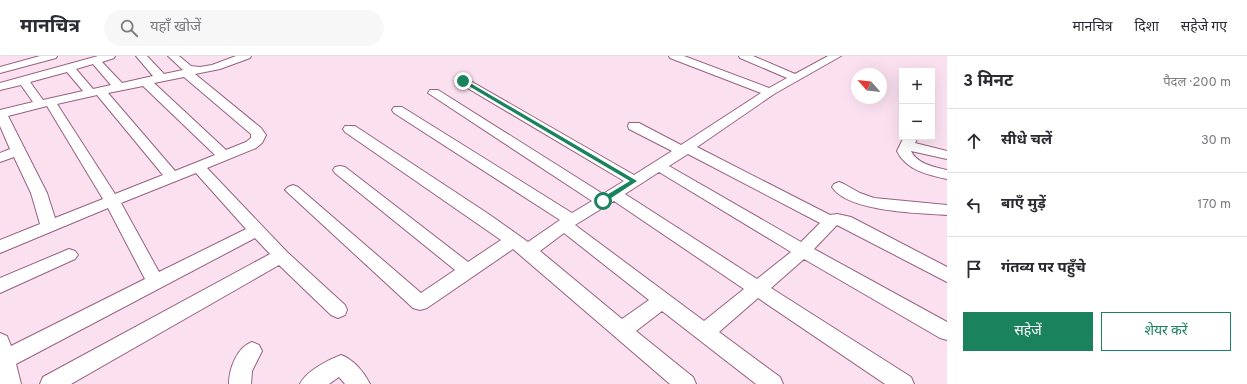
<!DOCTYPE html>
<html lang="hi">
<meta charset="utf-8">
<style>
body{margin:0;font-family:Overpass,"Noto Sans Devanagari",sans-serif;background:#f7f7f7;color:#2b2b33}
.controls{position:absolute;right:12px;top:12px;display:grid;overflow:hidden;border-radius:0px;box-shadow:0 4px 16px #0002}
.controls button{width:36px;height:36px;display:grid;place-items:center;padding:0;border:0;border-bottom:1px solid #e1e1e2;background:#fff;color:#2b2b33;font:20px sans-serif}
.compass{position:absolute;left:851px;top:12px;width:36px;height:36px;border-radius:50%;background:#fff;box-shadow:0 4px 16px #0002;rotate:297deg}
.stop{position:absolute;width:12px;height:12px;margin:-9px;border:3px solid #1a825d;border-radius:50%;background:#fff}
.stop.end{background:#1a825d;border-color:#fff;box-shadow:0 1px 4px #0008}
.list{margin:0;padding:0;list-style:none}
h2{display:flex;justify-content:space-between;align-items:center;height:52px;margin:0;padding:0 16px;font-size:17px}
h2 small{font-size:13px;font-weight:400;color:#7c7c81}
.list li{display:grid;grid-template-columns:26px 1fr auto;gap:12px;align-items:center;box-sizing:border-box;height:64px;padding:0 16px;border-top:1px solid #e1e1e2}
.list b{display:block;font-size:15px;white-space:nowrap}
.list em{font-size:13px;font-style:normal;color:#7c7c81}
.actions{display:flex;gap:8px;padding:12px 16px}
.actions a{flex:1;padding:9px 0;border:1px solid #1a825d;border-radius:0px;text-align:center;font-size:14px;color:#1a825d}
.actions .main{background:#1a825d;color:#fff}
.icon{flex:none;width:22px;height:22px;fill:none;stroke:currentColor;stroke-width:2;stroke-linecap:round;stroke-linejoin:round}
.map{position:relative;flex:none;width:947px;height:328px;overflow:hidden}
header{display:flex;align-items:center;gap:24px;box-sizing:border-box;height:56px;padding:0 20px;background:#fff;border-bottom:1px solid #e1e1e2}
header strong{font-size:19px}
nav{display:flex;gap:22px;margin-inline-start:auto;font-size:14px}
.search{width:280px;height:36px;background:#f7f7f7;display:flex;align-items:center;gap:10px;box-sizing:border-box;padding:0 14px;border-radius:22px;color:#7c7c81;font-size:15px}
main{display:flex}
aside{flex:1;background:#fff}
.map>svg:first-child{display:block}
.lines{fill:none;stroke-linecap:round;stroke-linejoin:round}
.minor-casing{stroke:#986081;stroke-width:2}
.minor{fill:#fff;fill-rule:evenodd}
.route{fill:#1a825d}
</style>
<header>
<strong>मानचित्र</strong>
<div class="search"><svg class="icon" aria-label="search" viewBox="0 0 24 24"><circle cx="10" cy="10" r="6"/><path d="M15 15l6 6"/></svg>यहाँ खोजें</div>
<nav><a>मानचित्र</a><a>दिशा</a><a>सहेजे गए</a></nav>
</header>
<main>
<div class="map">
<svg width="947" height="328" viewBox="0 0 947 328">
<rect width="100%" height="100%" fill="#fbe1f0"/>
<g class="lines">
<defs>
<g id="minor">
<path d="M40,0H57L56,2L0,17V11Z"/>
<path d="M98,0H115L114,2L102,6L122,27L153,20L136,0H147L164,18L183,14L168,0H179L191,10L200,11L212,9L236,0H251L250,2L220,13L195,18L261,72L266,79L262,87L256,92L207,112L287,196L345,249L347,254L345,259L338,262L331,259L279,209L71,328H40L43,321L270,198L255,182L16,308L21,328H0V277L7,280L11,290L145,223L108,152L0,197V184L40,168L31,137L14,101L0,106V97L10,93L0,70V54L33,46L21,29L0,34V27ZM93,8L111,29L93,33L76,13ZM67,16L83,35L43,44L30,26ZM184,21L251,78V82L246,86L226,94L154,27ZM143,30L215,99L175,115L108,37ZM97,39L163,119L115,138L57,48ZM47,50L103,143L55,162L47,137L8,60ZM196,117L246,173L159,216L121,147Z"/>
<path d="M669,0H684L769,32L787,22L740,2L739,0H753L795,18L828,0H841L774,38L697,91L830,159L837,158L851,161L947,211V226L837,169L814,193L947,266V284L940,282L804,203L771,232L911,321L914,328H885L758,242L719,276L780,321L783,328H756L662,255L636,275L693,321L696,328H670L513,193L427,252L420,254L413,252L285,134L288,131L293,129L298,131L421,237L455,214L335,117L333,114L335,111L340,110L345,111L468,206L501,184L345,76L343,73L345,70H355L490,159L528,186L560,164L394,57L392,54L394,51H402L572,157L592,145L428,37L430,34H438L603,138L624,125L459,27L457,25L459,23H467L634,119L672,95L629,73L628,70L629,67H639L681,89L761,37L670,2ZM688,98L820,167L801,186L669,110ZM659,116L783,191L791,196L757,223L625,138ZM614,145L744,233L704,265L575,169ZM564,177L649,244L622,263L540,195Z"/>
<path d="M904,81H918L915,87L947,95V103L911,95C917,108 934,111 947,114V123C928,119 906,114 897,95Z"/>
<path d="M839,126L844,128L860,137L874,142L947,149V159C919,157 848,156 832,131L834,128Z"/>
<path d="M69,193L75,195L78,199L75,203L0,237V222Z"/>
<path d="M252,286L259,289L262,295L252,315L251,328H229C229,313 237,291 252,286Z"/>
<path d="M341,299C353,303 364,316 370,328H345L339,321L329,328H300C306,315 328,304 341,299Z"/>
</g>
</defs>
<!-- minor casing -->
<use href="#minor" class="minor-casing"/>
<!-- minor -->
<use href="#minor" class="minor"/>
</g>
<!-- route -->
<path class="route" d="M462,24H465L637,125L605,146H600V143L630,125L462,26Z"/>
</svg>
<div class="controls">
<button>+</button>
<button>−</button>
</div>
<svg class="compass" viewBox="-18 -18 36 36"><path d="M0-13l5 13h-10z" fill="#e53935"/><path d="M0 13l5-13h-10z" fill="#7c7c81"/></svg>
<div class="stop" style="left:603px;top:145px"></div>
<div class="stop end" style="left:463px;top:25px"></div>
</div>
<aside>
<h2>3 मिनट<small>पैदल · 200 m</small></h2>
<ul class="list">
<li><svg class="icon" aria-label="ahead" viewBox="0 0 24 24"><path d="M12 20V5M6 11l6-6 6 6"/></svg><div><b>सीधे चलें</b></div><em>30 m</em></li>
<li><svg class="icon" aria-label="left" viewBox="0 0 24 24"><path d="M17 20v-9H6M10 6l-5 5 5 5"/></svg><div><b>बाएँ मुड़ें</b></div><em>170 m</em></li>
<li><svg class="icon" aria-label="arrive" viewBox="0 0 24 24"><path d="M6 21V4h12l-3 4 3 4H6"/></svg><div><b>गंतव्य पर पहुँचे</b></div></li>
</ul>
<div class="actions"><a class="main">सहेजें</a><a>शेयर करें</a></div>
</aside>
</main>
